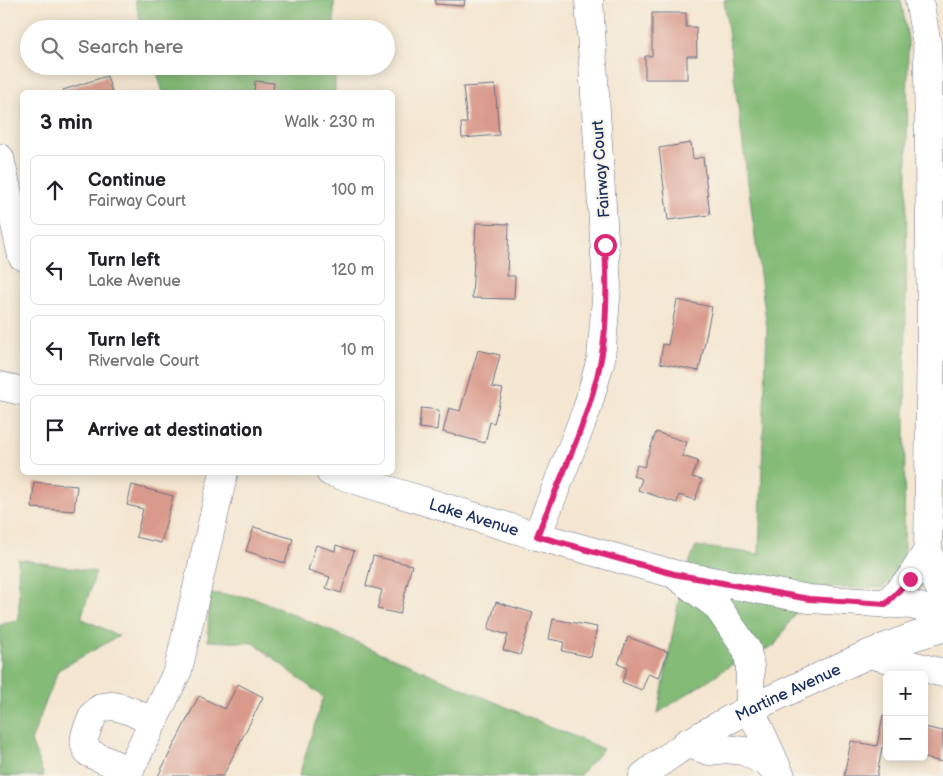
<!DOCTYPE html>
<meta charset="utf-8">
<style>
body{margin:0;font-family:"Balsamiq Sans",sans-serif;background:#f6f6f6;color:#202124}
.controls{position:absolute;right:15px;bottom:15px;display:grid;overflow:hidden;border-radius:8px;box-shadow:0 2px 12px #0003}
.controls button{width:45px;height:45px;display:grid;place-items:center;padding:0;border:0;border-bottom:1px solid #e0e0e0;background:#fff;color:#202124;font:25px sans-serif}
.stop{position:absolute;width:15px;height:15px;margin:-11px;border:4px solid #db2777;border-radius:50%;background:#fff}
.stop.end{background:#db2777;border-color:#fff;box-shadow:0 1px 5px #0008}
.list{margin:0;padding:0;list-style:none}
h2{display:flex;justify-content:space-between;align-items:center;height:65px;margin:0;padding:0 20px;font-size:21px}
h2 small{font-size:16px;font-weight:400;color:#757577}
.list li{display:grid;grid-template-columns:32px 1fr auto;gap:15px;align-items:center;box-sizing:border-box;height:70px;margin:0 10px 10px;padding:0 10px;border:1px solid #e0e0e0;border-radius:8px}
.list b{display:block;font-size:19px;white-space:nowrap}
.list p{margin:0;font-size:16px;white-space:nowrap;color:#757577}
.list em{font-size:16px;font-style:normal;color:#757577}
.icon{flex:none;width:28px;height:28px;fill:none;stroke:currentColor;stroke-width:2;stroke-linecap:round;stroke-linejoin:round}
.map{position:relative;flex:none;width:943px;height:776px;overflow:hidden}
.search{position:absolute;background:#fff;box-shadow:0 2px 12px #0003;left:20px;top:20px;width:375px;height:55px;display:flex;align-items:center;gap:12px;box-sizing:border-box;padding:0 18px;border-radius:28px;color:#757577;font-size:19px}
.panel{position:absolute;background:#fff;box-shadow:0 2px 12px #0003;left:20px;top:90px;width:375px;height:385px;border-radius:8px}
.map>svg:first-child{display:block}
.forest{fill:#84bb77;stroke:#50756a}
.building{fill:#d99a8b}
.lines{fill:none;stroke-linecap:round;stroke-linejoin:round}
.minor-casing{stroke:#676f86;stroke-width:29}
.major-casing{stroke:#676f86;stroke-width:29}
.minor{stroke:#fff;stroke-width:28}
.major{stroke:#fff;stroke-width:28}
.route{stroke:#db2777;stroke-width:6}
.labels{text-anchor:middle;stroke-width:4;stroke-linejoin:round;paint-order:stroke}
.street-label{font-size:16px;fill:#1b2f5e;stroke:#f7f3e8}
</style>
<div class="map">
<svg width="943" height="776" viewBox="0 0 943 776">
<rect width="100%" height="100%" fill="#f7f3e8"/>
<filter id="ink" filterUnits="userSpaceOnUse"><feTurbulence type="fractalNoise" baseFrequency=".02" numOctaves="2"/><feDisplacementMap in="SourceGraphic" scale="10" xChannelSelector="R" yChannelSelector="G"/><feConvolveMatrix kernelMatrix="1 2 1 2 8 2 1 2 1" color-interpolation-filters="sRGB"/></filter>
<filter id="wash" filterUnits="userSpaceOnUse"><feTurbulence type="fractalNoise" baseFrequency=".0096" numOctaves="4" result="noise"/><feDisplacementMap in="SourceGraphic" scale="20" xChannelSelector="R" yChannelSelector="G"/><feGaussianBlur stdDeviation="1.12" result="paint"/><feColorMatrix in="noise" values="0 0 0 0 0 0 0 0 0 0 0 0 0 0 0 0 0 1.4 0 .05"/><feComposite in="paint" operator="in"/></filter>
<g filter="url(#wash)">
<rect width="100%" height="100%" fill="#f4e6d0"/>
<!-- forest -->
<g class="forest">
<path d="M135,0H334V29H143Z"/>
<path d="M724,0H901L908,40L904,563L883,588H811L775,645L731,665L658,713L683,578L696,546L759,554L767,328Z"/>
<path d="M155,66H335V92H163Z"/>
<path d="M18,559L96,572L81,618L119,636L58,670L31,741L44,776H0V625L19,620Z"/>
<path d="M209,593L255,598L603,749L579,776H299L323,697L254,643L208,641Z"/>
</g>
<g id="blocks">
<!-- building -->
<g class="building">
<path d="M435,0H465L464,6L435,4Z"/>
<path d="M652,13H686V27H696L697,56H687V79H645V56H652Z"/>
<path d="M107,76L112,92H64L63,90Z"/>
<path d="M255,81L274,83L273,92H254Z"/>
<path d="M495,85L499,135L462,138L461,123H467L463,87Z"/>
<path d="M691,143L693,159L703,157L710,215L668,220L659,148Z"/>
<path d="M476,223L509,224L507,276H515L514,299L472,298Z"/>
<path d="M677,300L712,307L699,371L660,363L663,344L668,345Z"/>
<path d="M478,350L500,355L492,387L503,389L494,423L490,422L485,443L443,432L449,408L460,411Z"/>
<path d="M421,408L439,410L437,430L419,428Z"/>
<path d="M656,432L687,442L682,456L698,461L692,477L702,480L695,500L679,495L677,503L638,490L642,479L633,476L637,465L644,467Z"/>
<path d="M34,482L77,486L74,511L32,508Z"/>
<path d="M132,485L173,496L161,543L136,537L143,509L127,505Z"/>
<path d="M254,527L293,539L285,563L246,551Z"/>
<path d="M316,545L335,551L336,545L354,551L341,593L326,588L330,577L308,570Z"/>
<path d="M373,556L412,565L400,614L377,609L382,590L366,586Z"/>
<path d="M496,602L533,613L520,655L503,650L508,635L488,629Z"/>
<path d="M553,619L597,627L591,657L562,651L564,642L549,639Z"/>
<path d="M628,637L668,652L659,678L648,674L642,690L622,682L627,668L618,664Z"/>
<path d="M238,684L263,697L223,776H158L199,696L225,709Z"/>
<path d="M883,715L887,716V748L882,747L877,776H844L851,741L877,746Z"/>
<path d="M924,727L943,731V762L924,758Z"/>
</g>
</g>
</g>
<g filter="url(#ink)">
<use href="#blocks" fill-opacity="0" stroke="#676f86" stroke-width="1"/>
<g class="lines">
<defs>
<g id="minor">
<path d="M919,0L927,44L928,68L931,330L928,550L935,580L943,594"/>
<path d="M0,158L22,256"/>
<path d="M0,386L22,391"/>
<path id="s1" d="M330,472L537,536L674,574L809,599L912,605L943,614"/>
<path d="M537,536L587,409L601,359L607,286L589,0"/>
<path d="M679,578L717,606L747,650L750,666V708L781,776"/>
<path d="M886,604L910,579L928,550"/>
<path d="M869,654L943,673"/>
<path d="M130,771L89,753C82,744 84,737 88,727C90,723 92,717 95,713C109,696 138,715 153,722"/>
<path d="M127,776L178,670L224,472"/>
</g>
<g id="major">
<path d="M686,743L709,751L726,749L744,751L767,763L780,776"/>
<path id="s2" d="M643,776C696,732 757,705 819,677C859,658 900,639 943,628"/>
</g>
</defs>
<!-- minor casing -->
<use href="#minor" class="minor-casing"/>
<!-- major casing -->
<use href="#major" class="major-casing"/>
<!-- minor -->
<use href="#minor" class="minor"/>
<!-- major -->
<use href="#major" class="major"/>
</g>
</g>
<g class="lines" filter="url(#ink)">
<!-- route -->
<path class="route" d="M605,245C607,282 608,322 601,359C590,417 559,481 537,536L674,574L809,599L886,604L910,579"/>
</g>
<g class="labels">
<!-- street labels -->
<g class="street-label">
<text transform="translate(600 169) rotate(-94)" y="6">Fairway Court</text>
<text dy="6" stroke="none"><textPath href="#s1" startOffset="151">Lake Avenue</textPath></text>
<text dy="6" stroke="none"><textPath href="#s2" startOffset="168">Martine Avenue</textPath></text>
</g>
</g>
</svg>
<div class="controls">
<button>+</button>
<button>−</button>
</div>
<div class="stop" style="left:605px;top:245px"></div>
<div class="stop end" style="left:910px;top:579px"></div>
<div class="search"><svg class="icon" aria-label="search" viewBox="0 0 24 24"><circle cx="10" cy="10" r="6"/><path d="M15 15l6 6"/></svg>Search here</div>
<section class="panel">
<h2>3 min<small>Walk · 230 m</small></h2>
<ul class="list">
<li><svg class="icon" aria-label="ahead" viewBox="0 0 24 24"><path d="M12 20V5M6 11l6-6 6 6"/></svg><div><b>Continue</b><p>Fairway Court</p></div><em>100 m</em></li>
<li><svg class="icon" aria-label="left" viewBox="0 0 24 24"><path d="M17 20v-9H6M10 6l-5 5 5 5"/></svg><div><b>Turn left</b><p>Lake Avenue</p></div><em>120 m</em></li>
<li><svg class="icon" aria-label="left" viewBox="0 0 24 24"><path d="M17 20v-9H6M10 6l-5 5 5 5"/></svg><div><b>Turn left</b><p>Rivervale Court</p></div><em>10 m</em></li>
<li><svg class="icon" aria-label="arrive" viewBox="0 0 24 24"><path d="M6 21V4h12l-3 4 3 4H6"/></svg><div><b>Arrive at destination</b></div></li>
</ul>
</section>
</div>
